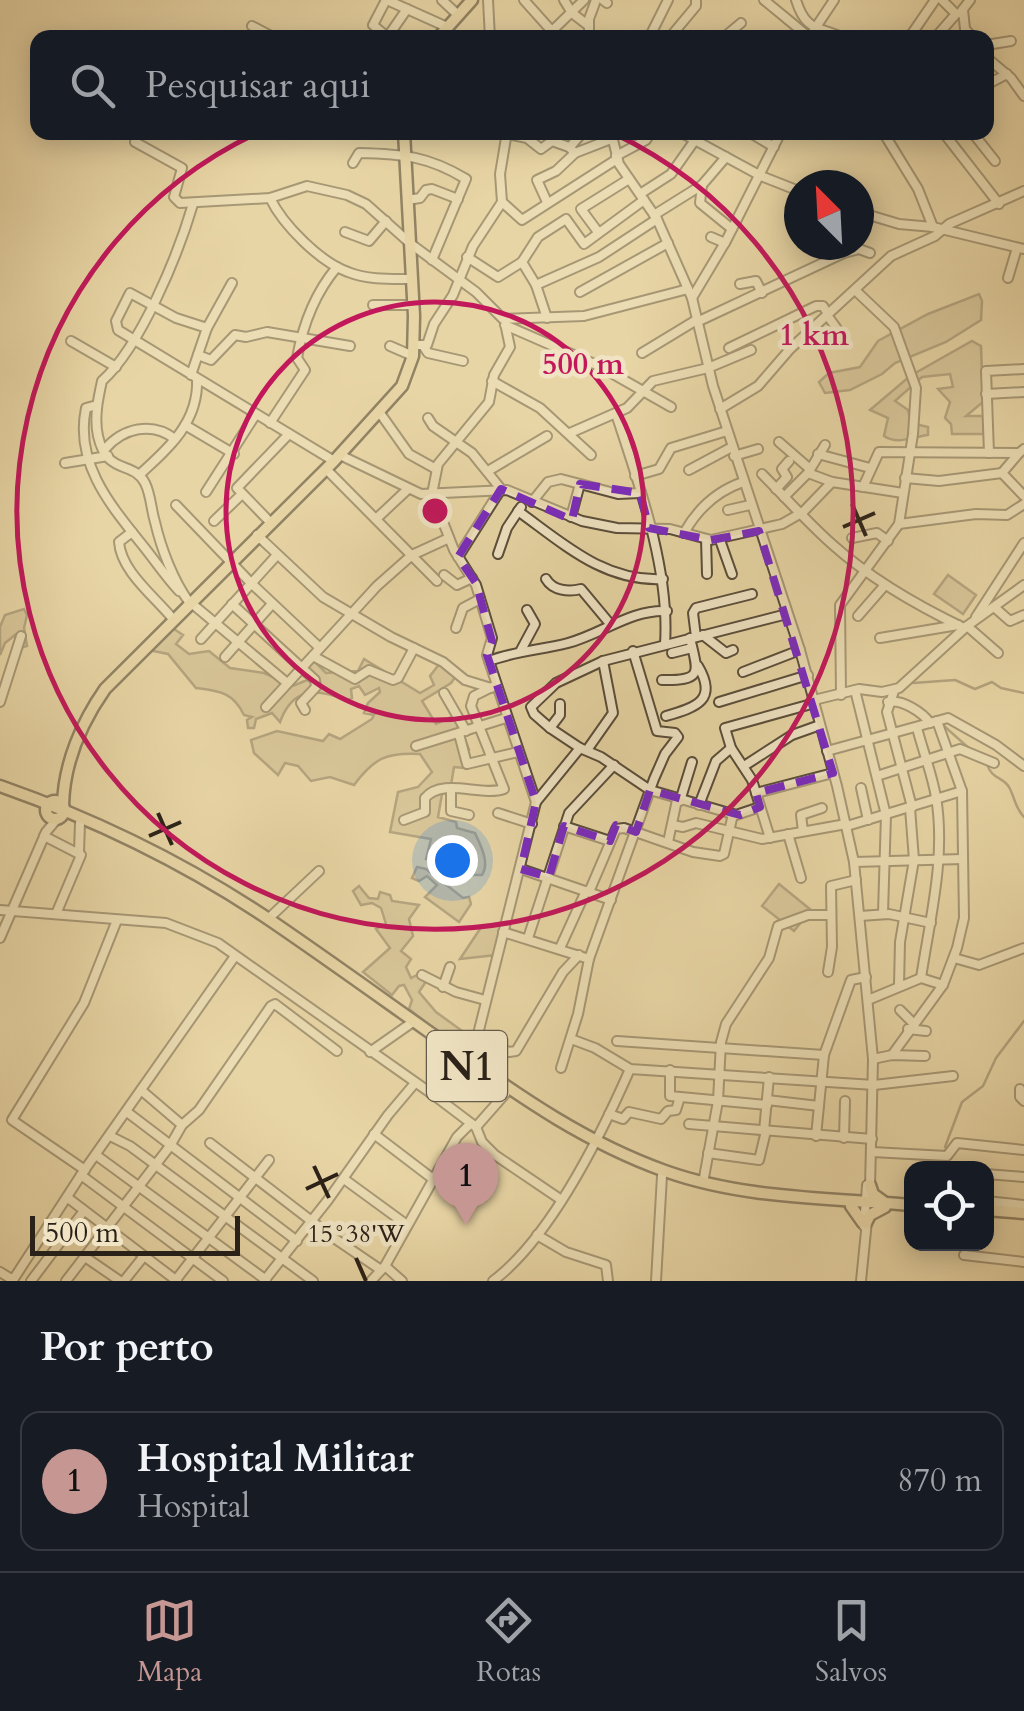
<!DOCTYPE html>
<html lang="pt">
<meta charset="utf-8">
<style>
body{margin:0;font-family:Cardo,serif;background:#242831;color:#f1f3f6}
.controls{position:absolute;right:30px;bottom:30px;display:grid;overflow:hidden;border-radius:20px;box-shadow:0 5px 25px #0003}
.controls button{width:90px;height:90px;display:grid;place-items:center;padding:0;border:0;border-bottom:2px solid #363941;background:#171b24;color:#f1f3f6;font:50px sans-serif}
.compass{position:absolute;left:784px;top:170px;width:90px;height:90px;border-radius:50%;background:#171b24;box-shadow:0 5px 25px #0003;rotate:336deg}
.scale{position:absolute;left:30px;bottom:25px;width:210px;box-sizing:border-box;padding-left:10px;border:5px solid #2a2118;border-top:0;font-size:28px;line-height:35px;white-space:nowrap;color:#2a2118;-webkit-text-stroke:8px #f0e4c4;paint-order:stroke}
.you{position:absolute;left:452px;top:860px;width:35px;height:35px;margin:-25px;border:8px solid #fff;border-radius:50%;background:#1a73e8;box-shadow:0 0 0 15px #1a73e833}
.badge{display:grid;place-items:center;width:65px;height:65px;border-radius:50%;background:#c59692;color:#111;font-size:32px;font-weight:700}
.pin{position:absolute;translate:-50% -82px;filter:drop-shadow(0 2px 5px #0008)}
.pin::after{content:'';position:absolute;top:52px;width:35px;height:30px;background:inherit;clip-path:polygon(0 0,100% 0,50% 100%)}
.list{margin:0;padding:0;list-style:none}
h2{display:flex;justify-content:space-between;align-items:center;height:130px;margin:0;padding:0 40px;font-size:42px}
h2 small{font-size:32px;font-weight:400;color:#9ea1a6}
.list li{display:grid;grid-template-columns:65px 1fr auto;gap:30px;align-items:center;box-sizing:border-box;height:140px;margin:0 20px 20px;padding:0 20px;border:2px solid #363941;border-radius:20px}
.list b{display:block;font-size:38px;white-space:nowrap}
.list p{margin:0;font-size:32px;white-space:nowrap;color:#9ea1a6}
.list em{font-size:32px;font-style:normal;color:#9ea1a6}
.icon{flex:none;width:55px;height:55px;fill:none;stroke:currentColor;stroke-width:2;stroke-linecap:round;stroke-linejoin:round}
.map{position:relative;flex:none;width:1024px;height:1281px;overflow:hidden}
.search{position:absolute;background:#171b24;box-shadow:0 5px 25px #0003;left:30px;right:30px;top:30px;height:110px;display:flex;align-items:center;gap:25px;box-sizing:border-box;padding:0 35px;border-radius:20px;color:#9ea1a6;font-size:38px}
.sheet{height:290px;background:#171b24}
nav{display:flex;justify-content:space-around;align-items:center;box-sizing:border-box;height:140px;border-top:2px solid #363941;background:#171b24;font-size:28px;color:#9ea1a6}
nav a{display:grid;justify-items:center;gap:5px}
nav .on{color:#c59692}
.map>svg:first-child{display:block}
.green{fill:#c8b78d;stroke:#796c52;stroke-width:2.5}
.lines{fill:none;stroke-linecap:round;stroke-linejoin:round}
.stream{stroke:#756850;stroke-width:2.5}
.minor-casing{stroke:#5a4e3b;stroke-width:12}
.major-casing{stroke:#2a2118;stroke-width:15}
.minor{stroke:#f0e4c4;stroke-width:8}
.major{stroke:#e8d6a5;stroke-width:10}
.marked{fill:none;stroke:#7b2cbf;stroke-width:8;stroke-dasharray:20 12;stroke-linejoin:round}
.ticks{fill:none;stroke:#2a2118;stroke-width:4}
.ring{fill:none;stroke:#c2185b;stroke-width:5}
.labels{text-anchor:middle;stroke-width:9;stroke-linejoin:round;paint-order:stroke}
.shield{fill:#f0e4c4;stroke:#655c4c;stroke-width:2.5}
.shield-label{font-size:40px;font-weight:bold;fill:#2a2118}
.ticks-label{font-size:25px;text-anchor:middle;fill:#2a2118;stroke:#f0e4c4;stroke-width:9;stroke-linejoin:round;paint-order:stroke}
.centre{fill:#c2185b;stroke:#f0e4c4;stroke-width:5}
.ring-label{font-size:30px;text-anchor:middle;font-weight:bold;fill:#c2185b;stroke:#f0e4c4;stroke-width:9;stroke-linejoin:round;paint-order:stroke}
</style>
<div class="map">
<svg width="1024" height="1281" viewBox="0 0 1024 1281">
<rect width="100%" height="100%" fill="#e8d6a5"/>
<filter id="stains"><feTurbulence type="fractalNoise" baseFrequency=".002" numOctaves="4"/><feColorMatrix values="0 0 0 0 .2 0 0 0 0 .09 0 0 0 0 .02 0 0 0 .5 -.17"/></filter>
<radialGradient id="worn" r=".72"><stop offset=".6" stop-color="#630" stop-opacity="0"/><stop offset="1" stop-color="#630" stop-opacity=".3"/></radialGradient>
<!-- green -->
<g class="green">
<path d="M979,294L982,301L981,320L946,342L895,363L882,374L850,390L825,393L819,382L829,373L860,367L878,341L928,314Z"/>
<path d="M972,341L981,346L983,402L966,416H983L984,434H952L951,424L945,418L950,402L938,389L953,387L950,374L922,377L895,401L908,410L911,423L928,427V435C913,437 897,445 884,436L888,418L870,410L910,376Z"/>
<path d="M948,575L976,595L963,614L934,594Z"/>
<path d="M24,609L27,615L24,628L27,646L18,649L15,635L5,643L0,655V627L5,615Z"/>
<path d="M168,625L183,635L176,644L189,654L209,651L230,668L264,673L293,686L307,680L302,670L314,661L326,673L358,671L364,659L420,693L434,685L430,676L441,662L458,673L451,683L422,701L436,724L456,715L469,750L463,753L466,768L454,767L450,791L442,794L438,817L456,822L457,828L475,833C481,846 490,863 482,875H462L426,859L431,839L390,832L398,792L418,787L432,772L420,754C387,752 374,758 354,785L330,777L311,781L298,766L285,763L278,775L254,753L251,740L277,731L323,741L329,734L340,739L372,719L374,715L364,713L368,703L380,692L379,688L365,695L359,686L351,689L352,698L345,700C314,687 292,689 280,722L272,713L256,719L254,728H248L247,720L252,717L244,715C233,692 219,691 196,688L168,654L148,650Z"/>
<path d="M417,867L426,869L463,898L469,897L471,904L459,922L425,897L437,885L427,876L419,881L412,878Z"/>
<path d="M779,884L811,910L794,931L762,906Z"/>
<path d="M359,886L369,898L378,899L380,892L390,895L392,901L419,905L409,919L413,936L401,951L411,959L406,967L411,978L421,973L429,977L419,992L436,1012L465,1033L460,1042L438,1032L409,1009L412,1000L404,985L399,986L392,995L363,972L390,948L376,929L386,924L381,908L372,903L361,905L353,891Z"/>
<path d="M505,922L496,955L460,959L482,926Z"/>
</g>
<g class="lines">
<!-- stream -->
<g class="stream">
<path d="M913,683L955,680L975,689L992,682L1001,688L1024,693"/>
<path d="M944,726L971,750"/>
<path d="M987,764C992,780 1002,776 1009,787C1015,798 1015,808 1024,817"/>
<path d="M945,1147L962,1102L983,1086L996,1058L1024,1021"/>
</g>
<defs>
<g id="minor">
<path d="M386,0L373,25L385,35H389L407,9"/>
<path d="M387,0L447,27"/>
<path d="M442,0L458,15"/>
<path d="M488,0L490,38"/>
<path d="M524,0L558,38"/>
<path d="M564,0L572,13L589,26"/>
<path d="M603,0L607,3"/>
<path d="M764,0L809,37"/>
<path d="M796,0C806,32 818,26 844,38"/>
<path d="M963,10L965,29L973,38"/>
<path d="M960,13L970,0"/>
<path d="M252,26L275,38"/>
<path d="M814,30L834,0"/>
<path d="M552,31L584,0"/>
<path d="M671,36L696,6V0"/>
<path d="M589,38V19L596,0"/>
<path d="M649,38L668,0"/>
<path d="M723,38L741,23"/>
<path d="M909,38L935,0"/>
<path d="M935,38L956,14L942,0"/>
<path d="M986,45L1011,41"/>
<path d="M986,57L1011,78L1024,96"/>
<path d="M986,85L1007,74"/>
<path d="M611,132L619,164L657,219L692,298L713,386L800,650L837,786L854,862L873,1059L870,1187"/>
<path d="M680,132L761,176L799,191"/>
<path d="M749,132L774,147"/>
<path d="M883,132L918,189L933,227"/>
<path d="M943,132L999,204"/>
<path d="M972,132L995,161"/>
<path d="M507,134L527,138L541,149L552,141L569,147L575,153"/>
<path d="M135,142L182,168L174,197L180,203L270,198L307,186L347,195L366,204L411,244L476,292L503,319L584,316L688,289"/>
<path d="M570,147L583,132"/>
<path d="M616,156L646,140L651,132"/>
<path d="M353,163L359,153C403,154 428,156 466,179L432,260"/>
<path d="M702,185L700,203L732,229"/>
<path d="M640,194L671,174L695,140"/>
<path d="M270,198C283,225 320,262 348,272C368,280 391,279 411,279"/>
<path d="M407,200L420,198L426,190L432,189L458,199"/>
<path d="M502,202L522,220L617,159"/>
<path d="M547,202L537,180L556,171L575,153L611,139"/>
<path d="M793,210L799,202"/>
<path d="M859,212L899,224L933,227L1024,249"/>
<path d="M654,215L702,185L726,157"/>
<path d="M345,232L369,241L386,221"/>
<path d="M598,232L581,209L629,179"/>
<path d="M711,237L725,243"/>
<path d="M467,257L498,277L522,262"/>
<path d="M1008,278L1017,248"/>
<path d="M740,284L756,281L762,293"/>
<path d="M536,285L599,257L657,219"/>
<path d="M580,292L668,243"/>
<path d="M692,298L726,241L781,132"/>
<path d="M373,305H414"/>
<path d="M827,315L840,333"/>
<path d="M547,318L536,285L522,262L538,237L566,219L584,244L644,200"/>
<path d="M699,321L844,253L859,249L870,253"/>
<path d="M505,325L599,366L671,407"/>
<path d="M207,328L232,283"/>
<path d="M71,341L116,367"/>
<path d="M414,345H427L434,324L453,295L473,246L502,202L500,174L507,132"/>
<path d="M390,346L413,356"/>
<path d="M424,347L428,353L463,361"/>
<path d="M729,348L816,306H823L828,314"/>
<path d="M642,353L698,319"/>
<path d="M198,355L211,360L235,335L246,337L267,332L350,346"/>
<path d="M191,375L207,328L176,318L130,293L116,321L118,330L334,461"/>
<path d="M492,381L540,408L591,455"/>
<path d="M986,394L1024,392"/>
<path d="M97,405L86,408C74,464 112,507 144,547C156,562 166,577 179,591"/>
<path d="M720,409L758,386L790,349L891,256L935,236L949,224L1024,191"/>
<path d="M380,413L409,454L436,469"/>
<path d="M616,414C639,484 670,570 665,644"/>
<path d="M428,418L433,426L472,453L501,489L458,557"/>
<path d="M270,423L305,370L297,358C303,324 315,293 337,267"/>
<path d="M185,425L234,454"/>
<path d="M570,433L627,408L653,381L708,368L751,350"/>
<path d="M779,442L810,469"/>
<path d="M105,449C123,428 152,421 175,439"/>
<path d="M989,453L986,371L1024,369"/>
<path d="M1019,453L1002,473L1024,496"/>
<path d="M818,454L870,468"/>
<path d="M340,455L421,494L507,490L582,521L617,528L670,529L711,540L782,524L803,512L832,482"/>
<path d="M734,456L758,449"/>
<path d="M65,463L108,456"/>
<path d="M326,469L437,581"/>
<path d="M689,470L732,447"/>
<path d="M488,471L547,436"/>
<path d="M808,473L832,482L903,493"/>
<path d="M762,474C786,498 808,523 833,545C872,580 918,606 964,628"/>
<path d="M139,475C168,449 199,422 197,379"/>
<path d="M635,476L659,469L671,448L727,431"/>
<path d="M905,478L939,481L1002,473"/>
<path d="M863,487L879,452L1019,453L1024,449"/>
<path d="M776,489L787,477L782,469L789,461"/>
<path d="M206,492L256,414"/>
<path d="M784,497L808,473L825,445"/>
<path d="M532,502L548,482L561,479L618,494L640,493"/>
<path d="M176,505L251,583L320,648"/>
<path d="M728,510L750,505"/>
<path d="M518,511C564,544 604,582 663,579"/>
<path d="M571,517L580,484"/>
<path d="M376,519L408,489"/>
<path d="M214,521L242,494"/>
<path d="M270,522L237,488L289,434"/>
<path d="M899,524L976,514L1007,515L1024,504"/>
<path d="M132,532L119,542C121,571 154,596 172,618"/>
<path d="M684,533C698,508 717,491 743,482"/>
<path d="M257,535L323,597L391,637L443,662L465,680L491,688"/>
<path d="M852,538L877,533L888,541"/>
<path d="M706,539L707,574"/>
<path d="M720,540L732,574"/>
<path d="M498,554L507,528L521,507"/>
<path d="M444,575L457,585L472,578"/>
<path d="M546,579C553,591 569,592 581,589L611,625"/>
<path d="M189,602C173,580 161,548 155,522C151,509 151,495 145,483C133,460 107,476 98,436C94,418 98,399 102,381C141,346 178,255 193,204"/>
<path d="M190,602L286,682"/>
<path d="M232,604L315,680L316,687L301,703L305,710"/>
<path d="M994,607L1010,621L1024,615"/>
<path d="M858,616L885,585"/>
<path d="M976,617L1024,543"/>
<path d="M967,626L998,653"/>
<path d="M456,628L463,608L480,599"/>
<path d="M703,635L726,653L733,650"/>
<path d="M696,637L693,613L696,608L752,594"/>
<path d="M880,638L958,625"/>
<path d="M201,639L277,555"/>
<path d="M521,650L535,624L527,610"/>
<path d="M672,653L692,648"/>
<path d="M313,656L355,679L369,670L393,680L398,678L414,648"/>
<path d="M225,657L272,604"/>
<path d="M489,661C515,651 541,650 568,643C602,634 631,609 667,611"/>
<path d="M743,672L800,650"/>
<path d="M662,680C704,681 698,672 690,638"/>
<path d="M855,690L886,815L883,913"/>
<path d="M894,691L887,712L912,807"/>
<path d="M444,693L466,731"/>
<path d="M841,695L840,605L899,524L913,434L916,388L894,327L855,290"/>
<path d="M814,700L859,689L882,692L899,688L967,626L1024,585"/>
<path d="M0,702L21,636"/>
<path d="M719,702L808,675"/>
<path d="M888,702C902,699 922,712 930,723"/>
<path d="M266,707L377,586L412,555L449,538"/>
<path d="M666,716C697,707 718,700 698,666"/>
<path d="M550,728L560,715V704"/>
<path d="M917,728C923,751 932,774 936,797C946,858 930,918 921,978"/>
<path d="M459,734L467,764L518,752"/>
<path d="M416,746L506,718"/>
<path d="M587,750L613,713L603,661"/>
<path d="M827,751L948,718L996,745L1024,766"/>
<path d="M744,766L792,735L820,725"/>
<path d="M877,776L960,749L994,763"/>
<path d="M861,788L868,820"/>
<path d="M451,790V811L469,815"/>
<path d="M756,793L833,773"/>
<path d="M680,801L692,762"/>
<path d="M536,802L580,748"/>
<path d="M699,805L716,761L731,748"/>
<path d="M760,807L736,815L650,790L601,757L580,748L550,728L534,714L531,707L556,683L603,661L787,614"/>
<path d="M498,813L532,824"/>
<path d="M404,820L425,812V798C443,777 481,797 504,789L471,706L474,696L492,687"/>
<path d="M672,825L683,827L696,823L762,839L846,824"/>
<path d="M564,826L610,841"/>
<path d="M847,826L962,791"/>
<path d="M803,831L801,815L822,808"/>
<path d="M788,834L801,878"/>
<path d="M44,836L81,855L56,914"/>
<path d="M770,838L752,780L731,748L725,728L815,703"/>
<path d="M668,842L677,800"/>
<path d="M79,852L80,823"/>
<path d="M854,862L963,859"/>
<path d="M521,869L611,900"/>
<path d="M589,892L616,829L624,828L693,852L720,856L724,854L733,814"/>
<path d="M0,910L166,923L218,943L435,1096L476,1127L482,1142L495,1155L560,1199"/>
<path d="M860,916L889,914L931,923"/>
<path d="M268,919L319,871"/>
<path d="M503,932L589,959L578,1014L561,1068"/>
<path d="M0,938L46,832L57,819"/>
<path d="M528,938L569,813L614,765"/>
<path d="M560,948L586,891"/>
<path d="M954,958L979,965L1024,948"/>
<path d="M589,959L654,779L665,754L678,737L675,733L657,731L633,651"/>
<path d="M828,972L832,947L831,886L856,880"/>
<path d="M422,975L456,992L485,1000"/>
<path d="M899,985L900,942L914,860L910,808"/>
<path d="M443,987L450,967"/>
<path d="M868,1000L921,978L943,985"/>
<path d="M900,1010L913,1023"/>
<path d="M908,1029L926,1031"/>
<path d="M477,1038L509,1052L516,1051L563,972L579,955"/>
<path d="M571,1039L595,1048L630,1069L874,1085L953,1076"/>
<path d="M617,1041L824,1055"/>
<path d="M370,1052L410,1024"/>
<path d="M892,1055L943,985L957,948L964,918L962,791L937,721"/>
<path d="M464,1057L473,1049L477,1038L536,802L487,655L492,638L476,585L454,550L432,494L438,464L489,402L494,375L510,347L506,328"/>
<path d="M873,1059L892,1055L925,1056"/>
<path d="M670,1070V1096L767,1105"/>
<path d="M1020,1089V1097L1024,1101"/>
<path d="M141,1090L182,1125"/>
<path d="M767,1100L819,1106"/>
<path d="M127,1112L297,1241"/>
<path d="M609,1114L623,1119L629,1112L661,1119L668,1111L676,1110L680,1097"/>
<path d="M689,1124L872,1139"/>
<path d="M476,1127L505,1094"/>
<path d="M764,1131L769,1077"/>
<path d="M374,1134L433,1179"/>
<path d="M110,1136L130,1146L313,1281"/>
<path d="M816,1136L824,1055L851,980L866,977"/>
<path d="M844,1138L845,1101"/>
<path d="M210,1143L331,1236L381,1270"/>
<path d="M872,1152L947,1156L957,1143L1024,1150"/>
<path d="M708,1153L759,1160L766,1131"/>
<path d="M96,1155L266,1280"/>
<path d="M85,1170L12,1120L84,1003L117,920"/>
<path d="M986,1174L1024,1177"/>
<path d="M81,1175L223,1281"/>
<path d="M344,1179L407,1225"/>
<path d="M703,1183L718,1101L721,1042L726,1024L769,958L778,926L808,915H831"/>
<path d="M68,1198L177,1281"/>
<path d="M986,1201L1024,1205"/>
<path d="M864,1226L867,1185"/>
<path d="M537,1235L566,1252L606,1265L608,1281"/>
<path d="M964,1255L1024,1262"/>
<path d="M85,1257L120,1281"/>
<path d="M385,1266L402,1281"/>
<path d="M0,1272L13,1280L81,1175L235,956"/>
<path d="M31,1281L83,1212"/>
<path d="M66,1281L170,1146L182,1125L199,1110L271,1006L275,1004L337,1051"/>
<path d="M124,1281L144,1256"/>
<path d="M175,1281L269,1160"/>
<path d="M264,1281L328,1200L388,1115L415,1083"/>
<path d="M371,1281L385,1266L457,1137L470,1124"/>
<path d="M493,1281C550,1238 601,1135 630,1069"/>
<path d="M656,1281L662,1176"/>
<path d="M861,1281L867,1221"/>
</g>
<g id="major">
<path d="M438,38L472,0"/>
<path d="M0,786C94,819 181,861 264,916C329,960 392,1006 456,1051C523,1099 587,1143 665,1171C743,1199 830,1198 912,1205"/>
<circle cx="55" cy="810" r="9"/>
<path d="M63,805C64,763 82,722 105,689L334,461L402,386L413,356L414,316L404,132"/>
<path d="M870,1185L873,1194L884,1202"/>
<path d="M851,1206L863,1223"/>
<path d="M986,1210L1024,1213"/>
<path d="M866,1223L870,1215L885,1207"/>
</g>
</defs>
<!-- minor casing -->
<use href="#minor" class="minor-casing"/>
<!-- major casing -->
<use href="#major" class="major-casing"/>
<!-- minor -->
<use href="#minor" class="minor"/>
<!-- major -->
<use href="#major" class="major"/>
</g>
<!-- marked area -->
<path d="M0 0H1024V1281H0ZM580,484L640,493L649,528L711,540L759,531L833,773L756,793L760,807L740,815L650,790L636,832L616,825L610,841L564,826L549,877L521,869L536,802L487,655L492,641L476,583L458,557L501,489L572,520Z" fill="#e8d6a5" fill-opacity=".55" fill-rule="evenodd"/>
<path class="marked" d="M580,484L640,493L649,528L711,540L759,531L833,773L756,793L760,807L740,815L650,790L636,832L616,825L610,841L564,826L549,877L521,869L536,802L487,655L492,641L476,583L458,557L501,489L572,520Z"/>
<!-- ticks -->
<path class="ticks" d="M852,504L866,536M843,527L875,513M158,813L172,845M149,836L181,822M314,1166L329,1198M306,1189L338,1174M356,1258L366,1281"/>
<!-- distance rings -->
<g class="ring">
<circle cx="435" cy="511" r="209"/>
<path d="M615 134A418 418 0 1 1 255 134"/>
</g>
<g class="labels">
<!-- shield labels -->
<rect class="shield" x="427" y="1031" width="80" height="70" rx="8"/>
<g class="shield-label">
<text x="467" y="1080">N1</text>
</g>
</g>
<g class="ticks-label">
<text x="356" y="1242">15°38'W</text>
</g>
<circle cx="435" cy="511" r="15" class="centre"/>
<g class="ring-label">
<text x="814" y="345">1 km</text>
<text x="583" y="374">500 m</text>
</g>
<rect width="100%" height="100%" filter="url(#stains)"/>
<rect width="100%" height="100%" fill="url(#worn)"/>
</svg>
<div class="controls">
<button><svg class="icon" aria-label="locate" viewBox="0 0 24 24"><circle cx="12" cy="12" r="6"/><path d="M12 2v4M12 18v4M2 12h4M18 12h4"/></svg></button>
</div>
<svg class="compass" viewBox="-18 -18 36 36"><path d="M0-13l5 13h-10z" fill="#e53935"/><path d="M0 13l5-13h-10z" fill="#9ea1a6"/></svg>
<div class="scale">500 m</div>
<div class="you"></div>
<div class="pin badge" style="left:466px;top:1225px">1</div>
<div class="search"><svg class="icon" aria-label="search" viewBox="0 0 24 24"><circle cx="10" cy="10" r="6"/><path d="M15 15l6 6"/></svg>Pesquisar aqui</div>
</div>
<section class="sheet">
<h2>Por perto<small></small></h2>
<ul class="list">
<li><span class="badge">1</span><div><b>Hospital Militar</b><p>Hospital</p></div><em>870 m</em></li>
</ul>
</section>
<nav>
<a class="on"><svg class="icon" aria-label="map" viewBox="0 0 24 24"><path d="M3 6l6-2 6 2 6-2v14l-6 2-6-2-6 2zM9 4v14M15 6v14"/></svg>Mapa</a>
<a><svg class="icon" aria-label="directions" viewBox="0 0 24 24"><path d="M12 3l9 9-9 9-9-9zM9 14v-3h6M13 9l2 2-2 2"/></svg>Rotas</a>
<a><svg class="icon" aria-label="saved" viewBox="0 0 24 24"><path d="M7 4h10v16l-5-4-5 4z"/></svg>Salvos</a>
</nav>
